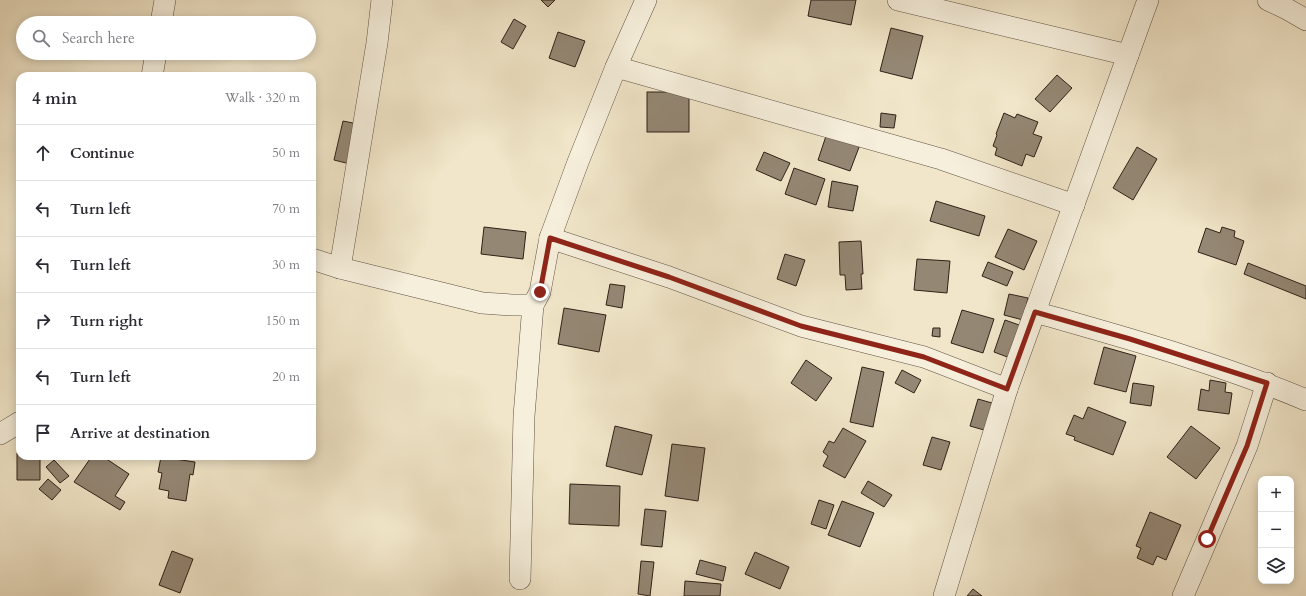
<!DOCTYPE html>
<meta charset="utf-8">
<style>
body{margin:0;font-family:Cardo,serif;background:#f7f7f7;color:#2b2b33}
.controls{position:absolute;right:12px;bottom:12px;display:grid;overflow:hidden;border-radius:8px;box-shadow:0 2px 10px #0003}
.controls button{width:36px;height:36px;display:grid;place-items:center;padding:0;border:0;border-bottom:1px solid #e1e1e2;background:#fff;color:#2b2b33;font:20px sans-serif}
.stop{position:absolute;width:12px;height:12px;margin:-9px;border:3px solid #8f2418;border-radius:50%;background:#fff}
.stop.end{background:#8f2418;border-color:#fff;box-shadow:0 1px 4px #0008}
.list{margin:0;padding:0;list-style:none}
h2{display:flex;justify-content:space-between;align-items:center;height:52px;margin:0;padding:0 16px;font-size:17px}
h2 small{font-size:13px;font-weight:400;color:#7c7c81}
.list li{display:grid;grid-template-columns:26px 1fr auto;gap:12px;align-items:center;box-sizing:border-box;height:56px;padding:0 16px;border-top:1px solid #e1e1e2}
.list b{display:block;font-size:15px;white-space:nowrap}
.list em{font-size:13px;font-style:normal;color:#7c7c81}
.icon{flex:none;width:22px;height:22px;fill:none;stroke:currentColor;stroke-width:2;stroke-linecap:round;stroke-linejoin:round}
.map{position:relative;flex:none;width:1306px;height:596px;overflow:hidden}
.search{position:absolute;background:#fff;box-shadow:0 2px 10px #0003;left:16px;top:16px;width:300px;height:44px;display:flex;align-items:center;gap:10px;box-sizing:border-box;padding:0 14px;border-radius:22px;color:#7c7c81;font-size:15px}
.panel{position:absolute;background:#fff;box-shadow:0 2px 10px #0003;left:16px;top:72px;width:300px;height:388px;border-radius:12px}
.map>svg:first-child{display:block}
.building{fill:#948774;stroke:#302117}
.lines{fill:none;stroke-linecap:round;stroke-linejoin:round}
.minor-casing{stroke:#605244;stroke-width:22}
.minor{stroke:#f6efdc;stroke-width:21}
.route{stroke:#8f2418;stroke-width:5}
</style>
<div class="map">
<svg width="1306" height="596" viewBox="0 0 1306 596">
<rect width="100%" height="100%" fill="#f1e6c9"/>
<filter id="stains"><feTurbulence type="fractalNoise" baseFrequency=".005" numOctaves="4"/><feColorMatrix values="0 0 0 0 .2 0 0 0 0 .09 0 0 0 0 .02 0 0 0 .5 -.17"/></filter>
<radialGradient id="worn" r=".72"><stop offset=".6" stop-color="#630" stop-opacity="0"/><stop offset="1" stop-color="#630" stop-opacity=".3"/></radialGradient>
<!-- building -->
<g class="building">
<path d="M541,0H555L548,7Z"/>
<path d="M811,0H856L851,25L808,16Z"/>
<path d="M514,19L526,26L513,49L501,42Z"/>
<path d="M891,28L923,36L912,79L880,71Z"/>
<path d="M558,32L585,41L575,67L549,58Z"/>
<path d="M1057,75L1072,88L1050,112L1035,99Z"/>
<rect x="647" y="92" width="42" height="40"/>
<path d="M881,113L896,115L894,128L880,127Z"/>
<path d="M1004,113L1015,118L1017,114L1038,122L1033,134L1042,137L1034,157L1026,154L1022,166L995,155L997,148L993,146L997,135L996,134Z"/>
<path d="M343,121L358,124L350,164L334,160Z"/>
<path d="M828,130L861,142L850,171L818,160Z"/>
<path d="M1137,147L1157,159L1133,200L1113,188Z"/>
<path d="M764,152L790,163L781,181L756,170Z"/>
<path d="M794,168L825,179L816,205L785,194Z"/>
<path d="M832,181L858,186L853,211L828,207Z"/>
<path d="M936,201L985,216L979,236L930,221Z"/>
<path d="M484,227L526,232L523,259L481,254Z"/>
<path d="M1222,227L1235,231L1234,237L1244,241L1236,265L1198,252L1206,228L1220,233Z"/>
<path d="M1008,229L1037,241L1024,270L995,257Z"/>
<path d="M861,241L863,274H861L862,289L846,290L845,275H840L839,242Z"/>
<path d="M785,254L805,260L796,286L777,279Z"/>
<path d="M917,259L950,261L947,293L914,290Z"/>
<path d="M988,262L1013,272L1007,286L982,276Z"/>
<path d="M1248,263L1306,286V299L1244,274Z"/>
<path d="M610,284L625,286L622,308L606,305Z"/>
<path d="M1009,294L1028,298L1023,320L1004,315Z"/>
<path d="M564,308L606,315L599,352L558,344Z"/>
<path d="M962,310L994,319L983,353L951,343Z"/>
<path d="M1005,320L1022,326L1010,358L994,352Z"/>
<path d="M933,328H940V337L932,336Z"/>
<path d="M1104,347L1136,356L1126,392L1094,384Z"/>
<path d="M806,360L832,378L816,401L791,383Z"/>
<path d="M862,367L884,372L873,427L850,422Z"/>
<path d="M902,370L921,380L914,393L895,383Z"/>
<path d="M1210,380L1226,383L1225,392L1232,393L1229,414L1198,410L1201,389L1209,391Z"/>
<path d="M1133,383L1154,386L1151,406L1130,403Z"/>
<path d="M978,399L999,405L991,432L970,426Z"/>
<path d="M1088,407L1126,422L1113,455L1074,440L1075,437L1066,434L1074,415L1083,419Z"/>
<path d="M615,426L652,435L642,475L606,466Z"/>
<path d="M1191,426L1220,448L1196,479L1167,457Z"/>
<path d="M843,428L866,441L845,478L823,466L828,456L823,452L829,441L834,443Z"/>
<path d="M932,437L950,442L941,470L923,465Z"/>
<path d="M672,444L705,448L698,501L665,496Z"/>
<path d="M17,453H20V456H40V480H17Z"/>
<path d="M92,456H102L129,474L115,496L125,502L120,510L74,482Z"/>
<path d="M161,457L195,462L193,475L190,474L186,501L168,498L169,491L159,489L162,473L158,472Z"/>
<path d="M54,460L69,476L60,483L46,467Z"/>
<path d="M48,479L61,490L52,500L39,489Z"/>
<path d="M868,481L892,495L884,507L861,493Z"/>
<path d="M570,484L620,486L619,526L569,524Z"/>
<path d="M819,500L834,505L826,529L811,524Z"/>
<path d="M842,501L874,513L860,547L828,535Z"/>
<path d="M645,509L666,511L662,547L641,545Z"/>
<path d="M1150,512L1181,525L1166,560L1157,556L1153,565L1137,558L1141,548L1136,546Z"/>
<path d="M172,551L193,559L180,593L159,585Z"/>
<path d="M755,552L789,567L780,589L745,574Z"/>
<path d="M700,560L726,567L723,581L696,574Z"/>
<path d="M641,561L654,562L650,596L638,594Z"/>
<path d="M685,581L721,584L720,596H684Z"/>
<path d="M973,589L982,596H967Z"/>
</g>
<g class="lines">
<defs>
<g id="minor">
<path d="M898,0L1128,55"/>
<path d="M1268,0L1287,9L1306,20"/>
<path d="M161,23L165,0"/>
<path d="M616,67L941,159L1074,205"/>
<path d="M152,76L156,53"/>
<path d="M550,238L669,277L801,326L924,357L1007,389"/>
<path d="M312,259L340,268L482,303L512,305H533L540,292L550,238L578,162L616,67L646,0"/>
<path d="M340,268L377,43L382,0"/>
<path d="M1035,312C1126,338 1218,363 1306,400"/>
<path d="M0,434L20,422"/>
<path d="M520,579L524,416L533,305"/>
<path d="M944,596L1007,389L1148,0"/>
<path d="M1183,596L1247,446L1267,383"/>
</g>
</defs>
<!-- minor casing -->
<use href="#minor" class="minor-casing"/>
<!-- minor -->
<use href="#minor" class="minor"/>
</g>
<g class="lines">
<!-- route -->
<path class="route" d="M540,292L550,238L669,277L801,326L924,357L1007,389L1035,312L1130,339L1267,383L1247,446L1207,539"/>
</g>
<rect width="100%" height="100%" filter="url(#stains)"/>
<rect width="100%" height="100%" fill="url(#worn)"/>
</svg>
<div class="controls">
<button>+</button>
<button>−</button>
<button><svg class="icon" aria-label="layers" viewBox="0 0 24 24"><path d="M12 4l9 5-9 5-9-5zM3 14l9 5 9-5"/></svg></button>
</div>
<div class="stop" style="left:1207px;top:539px"></div>
<div class="stop end" style="left:540px;top:292px"></div>
<div class="search"><svg class="icon" aria-label="search" viewBox="0 0 24 24"><circle cx="10" cy="10" r="6"/><path d="M15 15l6 6"/></svg>Search here</div>
<section class="panel">
<h2>4 min<small>Walk · 320 m</small></h2>
<ul class="list">
<li><svg class="icon" aria-label="ahead" viewBox="0 0 24 24"><path d="M12 20V5M6 11l6-6 6 6"/></svg><div><b>Continue</b></div><em>50 m</em></li>
<li><svg class="icon" aria-label="left" viewBox="0 0 24 24"><path d="M17 20v-9H6M10 6l-5 5 5 5"/></svg><div><b>Turn left</b></div><em>70 m</em></li>
<li><svg class="icon" aria-label="left" viewBox="0 0 24 24"><path d="M17 20v-9H6M10 6l-5 5 5 5"/></svg><div><b>Turn left</b></div><em>30 m</em></li>
<li><svg class="icon" aria-label="right" viewBox="0 0 24 24"><path d="M7 20v-9h11M14 6l5 5-5 5"/></svg><div><b>Turn right</b></div><em>150 m</em></li>
<li><svg class="icon" aria-label="left" viewBox="0 0 24 24"><path d="M17 20v-9H6M10 6l-5 5 5 5"/></svg><div><b>Turn left</b></div><em>20 m</em></li>
<li><svg class="icon" aria-label="arrive" viewBox="0 0 24 24"><path d="M6 21V4h12l-3 4 3 4H6"/></svg><div><b>Arrive at destination</b></div></li>
</ul>
</section>
</div>
